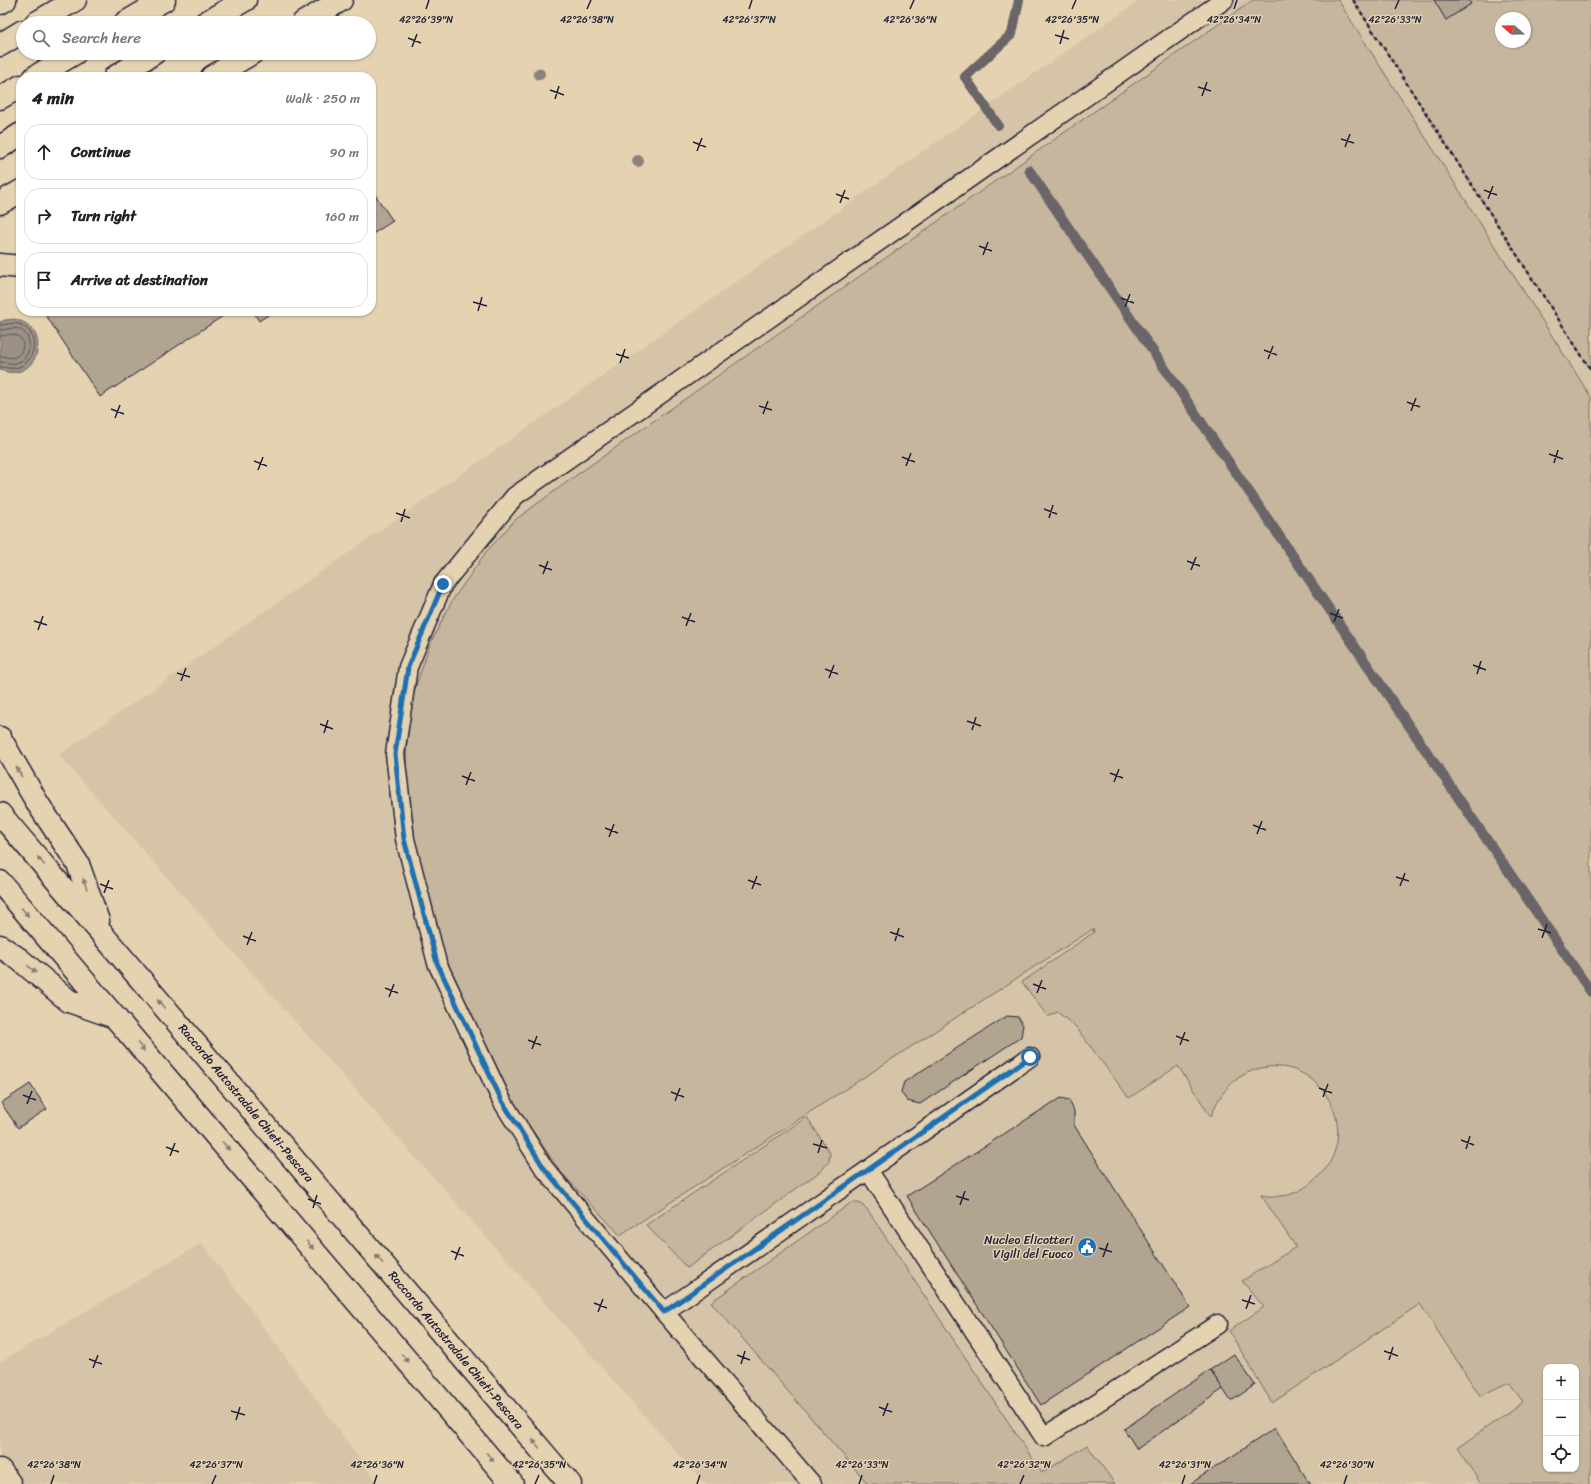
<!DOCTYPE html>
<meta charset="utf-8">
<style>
body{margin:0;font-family:Sriracha,sans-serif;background:#f2f2f2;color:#202124}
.controls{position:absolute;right:12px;bottom:12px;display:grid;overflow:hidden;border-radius:8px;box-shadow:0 1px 3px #0004}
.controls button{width:36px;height:36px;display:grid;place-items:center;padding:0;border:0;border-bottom:1px solid #e0e0e0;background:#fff;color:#202124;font:20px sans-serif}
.compass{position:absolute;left:1495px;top:12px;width:36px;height:36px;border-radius:50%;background:#fff;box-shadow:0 1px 3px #0004;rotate:290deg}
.stop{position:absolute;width:12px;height:12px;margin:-9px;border:3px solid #1f6fb2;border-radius:50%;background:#fff}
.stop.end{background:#1f6fb2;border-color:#fff;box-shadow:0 1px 4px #0008}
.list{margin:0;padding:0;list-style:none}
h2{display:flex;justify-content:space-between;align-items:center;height:52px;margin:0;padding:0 16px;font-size:17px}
h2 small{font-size:13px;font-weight:400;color:#757577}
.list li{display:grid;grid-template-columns:26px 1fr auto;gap:12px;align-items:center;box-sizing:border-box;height:56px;margin:0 8px 8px;padding:0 8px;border:1px solid #e0e0e0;border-radius:16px}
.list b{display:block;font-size:15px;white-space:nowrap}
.list em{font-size:13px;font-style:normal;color:#757577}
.icon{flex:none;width:22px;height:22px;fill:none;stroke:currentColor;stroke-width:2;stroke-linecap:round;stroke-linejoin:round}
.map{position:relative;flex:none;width:1591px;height:1484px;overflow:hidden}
.search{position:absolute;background:#fff;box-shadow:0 1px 3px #0004;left:16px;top:16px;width:360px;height:44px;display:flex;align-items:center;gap:10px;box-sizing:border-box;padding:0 14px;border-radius:22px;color:#757577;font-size:15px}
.panel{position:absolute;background:#fff;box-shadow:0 1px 3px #0004;left:16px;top:72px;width:360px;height:244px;border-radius:16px}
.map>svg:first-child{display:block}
.built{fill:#d5c4a7;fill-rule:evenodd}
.green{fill:#c5b69d;stroke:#746c6c;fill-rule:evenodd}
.water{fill:#9c9185;stroke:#6b6567}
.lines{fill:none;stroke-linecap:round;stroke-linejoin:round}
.shore{stroke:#534e59;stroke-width:1}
.stream{stroke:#6b6567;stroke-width:10}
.building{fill:#b1a491;stroke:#22223b}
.lane-casing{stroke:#22223b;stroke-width:21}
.street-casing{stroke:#22223b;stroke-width:25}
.secondary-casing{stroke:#22223b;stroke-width:25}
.highway-casing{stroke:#22223b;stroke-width:25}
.path{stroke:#22223b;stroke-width:2.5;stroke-dasharray:4 3;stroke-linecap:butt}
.lane{stroke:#e4d2b0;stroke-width:18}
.street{stroke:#e4d2b0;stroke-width:22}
.secondary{stroke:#e4d2b0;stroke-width:22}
.highway{stroke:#e4d2b0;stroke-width:22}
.tree{fill:#8b827b}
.oneway{fill:#837a76}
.route{stroke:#1f6fb2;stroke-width:5}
.ticks{fill:none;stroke:#22223b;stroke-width:1.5}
.labels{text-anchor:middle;stroke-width:3;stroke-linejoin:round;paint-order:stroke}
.street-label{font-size:12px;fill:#22223b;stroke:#e4d2b0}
.poi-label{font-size:12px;fill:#22223b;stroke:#e4d2b0;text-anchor:end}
.ticks-label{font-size:10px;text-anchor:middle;fill:#22223b;stroke:#e4d2b0;stroke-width:3;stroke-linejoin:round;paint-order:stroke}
</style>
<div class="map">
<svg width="1591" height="1484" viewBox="0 0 1591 1484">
<rect width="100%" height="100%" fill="#e4d2b0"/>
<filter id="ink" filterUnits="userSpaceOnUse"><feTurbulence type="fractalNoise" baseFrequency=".025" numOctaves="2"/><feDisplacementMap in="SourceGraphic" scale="8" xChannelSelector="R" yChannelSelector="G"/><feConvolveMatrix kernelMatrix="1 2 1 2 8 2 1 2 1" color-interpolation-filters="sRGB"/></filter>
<g filter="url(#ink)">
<!-- built -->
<g class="built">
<path d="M1140,0H1591V1484H705L59,755ZM1501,18H1525V42H1501ZM1546,1367H1576V1469H1546Z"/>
<path d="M202,1243L378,1484H0V1362Z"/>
</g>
<!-- green -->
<g class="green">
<path d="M1253,0H1338L1591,397V1484H1481L1457,1448L1523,1402L1509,1382L1480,1396L1420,1304L1272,1403L1229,1331L1264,1307L1242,1281L1296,1247L1261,1195C1267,1196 1275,1197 1282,1196C1293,1195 1304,1189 1312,1182C1370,1138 1321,1048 1254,1070C1232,1078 1218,1095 1211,1117L1178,1066L1129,1098L1075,1026L1057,1012L1048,1017L1022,982L1094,932L1093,929L620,1235L560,1171L505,1090L457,994L429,915L405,796L407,738L414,692L430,644L452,601L486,552L515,520L578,474ZM1546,1367H1576V1469H1546Z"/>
<path d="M1353,0H1591V370ZM1501,18H1525V42H1501Z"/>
<path d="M807,1117L830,1153L829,1161L822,1170L687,1268L646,1225Z"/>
<path d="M851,1203H859L867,1209L1042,1473L1087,1445L1115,1484H868L711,1302Z"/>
</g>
<!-- water -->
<path class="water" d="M14,319C56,328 37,385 0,370V322L5,320Z"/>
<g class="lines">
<!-- shore -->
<g class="shore">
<path d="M0,325C7,325 12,322 19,324C41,331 37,364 15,368C10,369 5,367 0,367"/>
<path d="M0,330C6,330 12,327 19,329C33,335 32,356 19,362C12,365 6,362 0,362"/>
<path d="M0,336C5,336 10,333 15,335C26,338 25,353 15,357C10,359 5,356 0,356"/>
</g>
<!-- stream -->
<g class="stream">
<path d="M998,125L965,77L1012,34L1019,0"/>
<path d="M1029,170L1591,992"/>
</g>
</g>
<!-- building -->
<g class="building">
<path d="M1434,0H1469L1471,4L1446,20Z"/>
<path d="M371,189L393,221L371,235Z"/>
<path d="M43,311H228L229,312L100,397Z"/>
<path d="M253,311H274L259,321Z"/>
<path d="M1007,1016L1018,1017L1023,1025L1021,1037L920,1104L907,1101L901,1092L904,1082Z"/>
<path d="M30,1084L47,1109L18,1128L1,1103Z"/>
<path d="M1060,1098L1069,1100L1074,1111V1125L1190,1307L1041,1405L907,1196Z"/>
<path d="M1234,1354L1255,1385L1231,1401L1210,1370Z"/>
<path d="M1210,1370L1223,1389L1137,1449L1124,1429Z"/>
<path d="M1275,1428L1310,1484H1190Z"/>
</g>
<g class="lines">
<defs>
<g id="lane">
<path d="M868,1170L1044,1437L1218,1324"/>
<path d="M664,1312L1030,1057"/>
<path d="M812,1484L664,1312L544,1168L502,1101L437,963L405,839L395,754L408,667L443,584L515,496L1224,0"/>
</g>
<g id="street">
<path d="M0,3L5,0"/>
<path d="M0,265L21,267"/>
</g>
<path id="secondary" d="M0,1470L10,1484"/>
<g id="highway">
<path d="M36,23L75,0"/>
<path d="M125,23L164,0"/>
<path d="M205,23L245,0"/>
<path d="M303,23L341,0"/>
<path d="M0,45L23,31"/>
<path d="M35,77L75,53"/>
<path d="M115,77L154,53"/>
<path d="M212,77L252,53"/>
<path d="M0,98L21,86"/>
<path d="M0,147L21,134"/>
<path d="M0,203L21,191"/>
<path d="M0,738L38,804L78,864L98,921"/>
<path d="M0,814L570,1484"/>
<path d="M0,882L512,1484"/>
<path d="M0,946L19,959L69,1001L115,1017"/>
</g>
</defs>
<!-- lane casing -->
<use href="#lane" class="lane-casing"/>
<!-- street casing -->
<use href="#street" class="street-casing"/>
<!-- secondary casing -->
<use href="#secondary" class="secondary-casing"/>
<!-- highway casing -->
<use href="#highway" class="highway-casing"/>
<!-- path -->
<path class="path" d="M1353,0L1591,370"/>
<!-- lane -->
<use href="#lane" class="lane"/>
<!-- street -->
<use href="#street" class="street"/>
<!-- secondary -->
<use href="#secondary" class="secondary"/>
<!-- highway -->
<use href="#highway" class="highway"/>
</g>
<!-- trees -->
<g class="tree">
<circle cx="539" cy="74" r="6"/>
<circle cx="638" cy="161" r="6"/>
</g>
<!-- one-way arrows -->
<defs><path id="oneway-solid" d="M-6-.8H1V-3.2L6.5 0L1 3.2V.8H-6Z"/></defs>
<g class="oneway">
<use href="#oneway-solid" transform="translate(19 772) rotate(-120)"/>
<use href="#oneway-solid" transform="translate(41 861) rotate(-130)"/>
<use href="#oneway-solid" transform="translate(85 884) rotate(-109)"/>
<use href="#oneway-solid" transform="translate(25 912) rotate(49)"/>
<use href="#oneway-solid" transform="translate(32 969) rotate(38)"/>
<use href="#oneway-solid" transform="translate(161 1004) rotate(-130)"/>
<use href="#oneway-solid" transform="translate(141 1047) rotate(50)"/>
<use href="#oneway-solid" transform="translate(226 1146) rotate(50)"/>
<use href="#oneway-solid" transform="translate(310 1245) rotate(50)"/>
<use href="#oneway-solid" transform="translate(379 1259) rotate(-130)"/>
<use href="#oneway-solid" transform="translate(405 1358) rotate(50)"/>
<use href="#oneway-solid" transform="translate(536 1444) rotate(-130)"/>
<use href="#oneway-solid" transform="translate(490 1457) rotate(50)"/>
</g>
</g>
<g class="lines" filter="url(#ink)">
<!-- route -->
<path class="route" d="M443,584L408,667L395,754L404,839L437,963L502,1101L544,1168L664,1312L1030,1057"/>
</g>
<!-- ticks -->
<path class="ticks" d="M426,9L429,0M587,9L591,0M749,9L752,0M910,9L914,0M1072,9L1076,0M1234,9L1237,0M1395,9L1399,0M1055,35L1069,39M408,38L421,43M1060,44L1064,30M412,47L417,34M1198,87L1211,91M550,90L564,95M1202,96L1207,82M555,99L559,86M1341,139L1354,143M693,142L706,147M1345,147L1350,134M697,151L702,138M1484,190L1497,195M836,194L849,199M1488,199L1493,186M840,203L845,190M979,246L992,251M983,255L988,242M1121,298L1134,303M473,302L487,306M1125,307L1130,294M478,311L482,297M1264,350L1277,355M616,354L629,358M1268,359L1273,346M620,363L625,349M1407,402L1420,407M759,406L772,410M111,409L124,414M1411,411L1416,398M763,414L768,401M115,418L120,405M1549,454L1563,459M902,457L915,462M254,461L267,466M1554,463L1558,450M906,466L911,453M258,470L263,457M1044,509L1057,514M396,513L410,518M1049,518L1053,505M401,522L405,509M1187,561L1200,566M539,565L552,570M1191,570L1196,557M543,574L548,561M1330,613L1343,618M682,617L695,622M34,621L47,625M1334,622L1339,609M686,626L691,613M38,630L43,616M1473,665L1486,670M825,669L838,674M177,673L190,677M1477,674L1481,661M829,678L834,665M181,681L186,668M967,721L981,726M320,724L333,729M972,730L976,717M324,733L328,720M1110,773L1123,778M462,776L475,781M1114,782L1119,769M466,785L471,772M1253,825L1266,830M605,828L618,833M1257,834L1262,821M609,837L614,824M1396,877L1409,881M748,880L761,885M100,884L113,889M1400,886L1405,873M752,889L757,876M104,893L109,880M1538,929L1551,933M890,932L904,937M243,936L256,941M1542,938L1547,924M895,941L899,928M247,945L252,932M1033,984L1046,989M385,988L398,993M1037,993L1042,980M389,997L394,984M1176,1036L1189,1041M528,1040L541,1045M1180,1045L1185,1032M532,1049L537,1036M1319,1088L1332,1093M671,1092L684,1097M23,1095L36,1100M1323,1097L1328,1084M675,1101L680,1088M27,1104L32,1091M1461,1140L1474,1145M813,1144L827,1148M166,1147L179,1152M1466,1149L1470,1136M818,1153L822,1140M170,1156L175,1143M956,1196L969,1200M308,1199L321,1204M960,1205L965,1191M313,1208L317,1195M1099,1248L1112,1252M451,1251L464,1256M1103,1257L1108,1243M455,1260L460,1247M1242,1300L1255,1304M594,1303L607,1308M1246,1309L1251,1295M598,1312L603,1299M1384,1351L1398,1356M737,1355L750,1360M89,1359L102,1364M1389,1360L1393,1347M741,1364L745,1351M93,1368L98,1355M879,1407L892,1412M231,1411L245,1415M883,1416L888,1403M236,1420L240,1407M51,1484L54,1475M212,1484L216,1475M374,1484L377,1475M535,1484L539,1475M697,1484L700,1475M859,1484L862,1475M1020,1484L1024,1475M1182,1484L1185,1475M1344,1484L1347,1475"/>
<!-- icons -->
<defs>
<symbol id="civic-disc" viewBox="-11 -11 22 22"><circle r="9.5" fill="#1f6fb2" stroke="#e4d2b0"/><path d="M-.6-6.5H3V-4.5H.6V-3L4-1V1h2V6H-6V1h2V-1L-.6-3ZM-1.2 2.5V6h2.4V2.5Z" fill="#fff"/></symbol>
</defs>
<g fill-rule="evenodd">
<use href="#civic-disc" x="1076" y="1236" width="22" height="22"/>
</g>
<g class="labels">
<!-- street labels -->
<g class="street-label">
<text transform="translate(246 1103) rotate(50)" y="4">Raccordo Autostradale Chieti-Pescara</text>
<text transform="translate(456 1350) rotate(50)" y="4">Raccordo Autostradale Chieti-Pescara</text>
</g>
<!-- poi labels -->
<g class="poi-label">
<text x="1073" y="1244">Nucleo Elicotteri<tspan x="1073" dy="14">Vigili del Fuoco</tspan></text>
</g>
</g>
<g class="ticks-label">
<text x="426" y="23">42°26'39"N</text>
<text x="587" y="23">42°26'38"N</text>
<text x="749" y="23">42°26'37"N</text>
<text x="910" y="23">42°26'36"N</text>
<text x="1072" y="23">42°26'35"N</text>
<text x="1234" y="23">42°26'34"N</text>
<text x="1395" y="23">42°26'33"N</text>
<text x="54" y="1468">42°26'38"N</text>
<text x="216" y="1468">42°26'37"N</text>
<text x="377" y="1468">42°26'36"N</text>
<text x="539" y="1468">42°26'35"N</text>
<text x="700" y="1468">42°26'34"N</text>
<text x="862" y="1468">42°26'33"N</text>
<text x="1024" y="1468">42°26'32"N</text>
<text x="1185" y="1468">42°26'31"N</text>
<text x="1347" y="1468">42°26'30"N</text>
</g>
</svg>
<div class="controls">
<button>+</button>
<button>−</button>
<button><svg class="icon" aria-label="locate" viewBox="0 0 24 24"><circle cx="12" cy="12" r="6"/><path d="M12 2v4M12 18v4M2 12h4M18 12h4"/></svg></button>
</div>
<svg class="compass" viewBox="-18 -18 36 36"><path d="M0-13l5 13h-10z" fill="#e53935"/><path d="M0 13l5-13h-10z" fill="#757577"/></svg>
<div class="stop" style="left:1030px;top:1057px"></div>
<div class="stop end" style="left:443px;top:584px"></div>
<div class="search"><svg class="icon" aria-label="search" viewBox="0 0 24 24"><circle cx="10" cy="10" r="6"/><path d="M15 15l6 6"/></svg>Search here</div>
<section class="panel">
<h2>4 min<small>Walk · 250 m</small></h2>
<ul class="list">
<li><svg class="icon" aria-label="ahead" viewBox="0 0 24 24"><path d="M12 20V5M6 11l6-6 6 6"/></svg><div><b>Continue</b></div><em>90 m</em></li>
<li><svg class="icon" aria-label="right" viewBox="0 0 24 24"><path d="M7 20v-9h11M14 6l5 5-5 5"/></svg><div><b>Turn right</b></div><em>160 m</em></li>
<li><svg class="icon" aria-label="arrive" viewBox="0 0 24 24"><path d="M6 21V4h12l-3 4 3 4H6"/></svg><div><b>Arrive at destination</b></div></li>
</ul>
</section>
</div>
